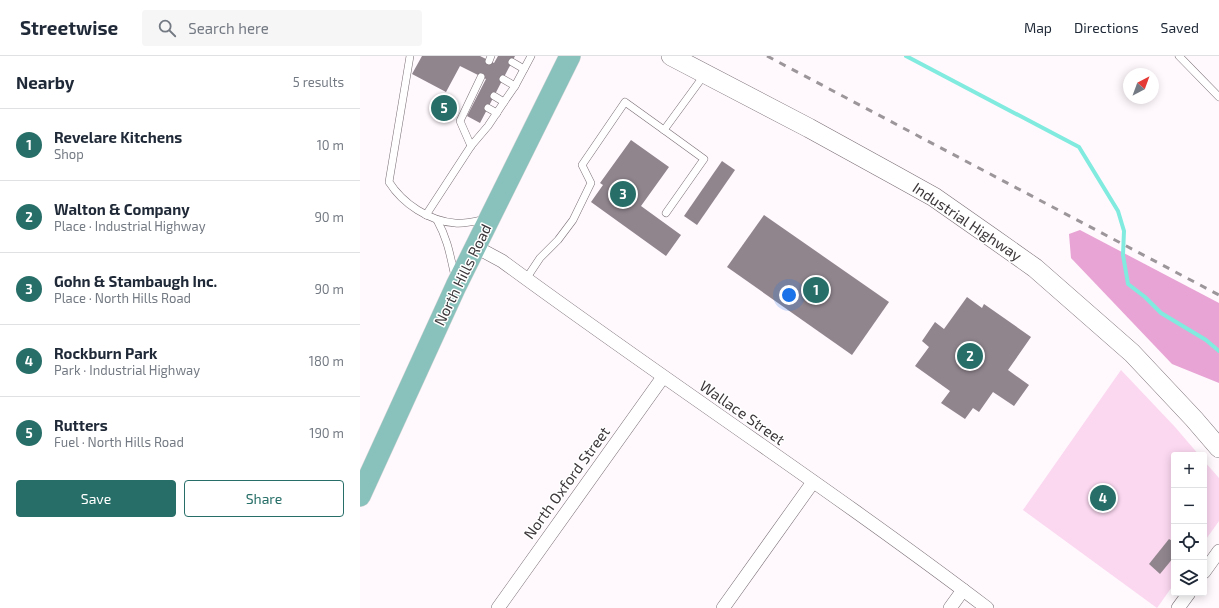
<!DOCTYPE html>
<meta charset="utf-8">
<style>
body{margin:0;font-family:"Exo 2",sans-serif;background:#f6f6f7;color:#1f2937}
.controls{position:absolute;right:12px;bottom:12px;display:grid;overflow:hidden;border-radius:4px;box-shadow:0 2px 10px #0003}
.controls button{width:36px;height:36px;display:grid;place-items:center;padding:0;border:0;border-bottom:1px solid #e0e1e3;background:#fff;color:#1f2937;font:20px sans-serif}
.compass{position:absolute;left:763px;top:12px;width:36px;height:36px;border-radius:50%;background:#fff;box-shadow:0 2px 10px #0003;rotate:41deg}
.you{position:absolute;left:429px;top:239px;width:14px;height:14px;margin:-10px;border:3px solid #fff;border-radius:50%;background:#1a73e8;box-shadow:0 0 0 6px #1a73e833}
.badge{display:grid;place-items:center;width:26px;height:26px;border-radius:50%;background:#266e67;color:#fff;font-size:13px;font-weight:700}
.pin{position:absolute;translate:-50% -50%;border:2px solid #fff;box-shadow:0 1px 4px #0006}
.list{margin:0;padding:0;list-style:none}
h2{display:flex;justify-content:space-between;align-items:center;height:52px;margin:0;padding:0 16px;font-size:17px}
h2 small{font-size:13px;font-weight:400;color:#747a83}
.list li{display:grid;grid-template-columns:26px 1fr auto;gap:12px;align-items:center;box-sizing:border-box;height:72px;padding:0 16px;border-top:1px solid #e0e1e3}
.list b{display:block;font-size:15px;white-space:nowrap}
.list p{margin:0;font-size:13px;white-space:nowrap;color:#747a83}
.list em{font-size:13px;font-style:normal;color:#747a83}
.actions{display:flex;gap:8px;padding:12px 16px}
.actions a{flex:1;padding:9px 0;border:1px solid #266e67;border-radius:4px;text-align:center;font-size:14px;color:#266e67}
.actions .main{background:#266e67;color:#fff}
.icon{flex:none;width:22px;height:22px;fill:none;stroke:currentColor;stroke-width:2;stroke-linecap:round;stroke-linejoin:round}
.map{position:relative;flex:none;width:859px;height:552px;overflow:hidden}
header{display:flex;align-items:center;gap:24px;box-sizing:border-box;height:56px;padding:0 20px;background:#fff;border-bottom:1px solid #e0e1e3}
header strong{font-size:19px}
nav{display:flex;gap:22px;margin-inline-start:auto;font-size:14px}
.search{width:280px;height:36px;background:#f6f6f7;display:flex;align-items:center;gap:10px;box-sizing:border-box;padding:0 14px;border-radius:4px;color:#747a83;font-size:15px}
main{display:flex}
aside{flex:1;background:#fff}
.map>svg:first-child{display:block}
.green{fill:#fbd8f0}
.forest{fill:#e7a4d4}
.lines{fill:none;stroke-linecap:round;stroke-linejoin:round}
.stream{stroke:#81ebdf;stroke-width:4}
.building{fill:#90858d}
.lane-casing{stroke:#786e74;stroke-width:8}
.street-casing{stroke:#786e74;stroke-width:14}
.secondary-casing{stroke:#786e74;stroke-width:20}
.primary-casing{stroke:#d8d7d8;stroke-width:22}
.lane{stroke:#fff;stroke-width:7}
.street{stroke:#fff;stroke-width:13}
.secondary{stroke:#fff;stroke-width:19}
.primary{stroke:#89c2bc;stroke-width:21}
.rail{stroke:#9c969a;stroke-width:3;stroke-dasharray:7 7;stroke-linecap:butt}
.labels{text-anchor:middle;stroke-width:3;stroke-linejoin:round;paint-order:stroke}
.street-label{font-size:15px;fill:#3c373a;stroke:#fff}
</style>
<header>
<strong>Streetwise</strong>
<div class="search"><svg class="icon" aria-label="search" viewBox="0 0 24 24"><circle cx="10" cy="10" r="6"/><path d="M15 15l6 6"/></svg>Search here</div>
<nav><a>Map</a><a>Directions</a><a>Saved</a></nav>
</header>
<main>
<aside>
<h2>Nearby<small>5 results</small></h2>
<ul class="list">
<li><span class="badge">1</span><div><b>Revelare Kitchens</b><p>Shop</p></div><em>10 m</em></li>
<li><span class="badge">2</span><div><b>Walton &amp; Company</b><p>Place · Industrial Highway</p></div><em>90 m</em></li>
<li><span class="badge">3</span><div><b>Gohn &amp; Stambaugh Inc.</b><p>Place · North Hills Road</p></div><em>90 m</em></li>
<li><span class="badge">4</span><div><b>Rockburn Park</b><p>Park · Industrial Highway</p></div><em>180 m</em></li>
<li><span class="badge">5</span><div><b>Rutters</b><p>Fuel · North Hills Road</p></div><em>190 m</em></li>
</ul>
<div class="actions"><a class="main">Save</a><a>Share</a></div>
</aside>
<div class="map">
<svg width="859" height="552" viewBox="0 0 859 552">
<rect width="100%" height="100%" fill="#fff8fd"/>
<!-- green -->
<g class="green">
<path d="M761,314L815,371L839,399H814V528L797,552L663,454Z"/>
<path d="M844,405L859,422V465L844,486Z"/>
</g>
<!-- forest -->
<path class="forest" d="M720,174L859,247V327L812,308L711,202L709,178Z"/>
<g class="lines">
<!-- stream -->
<path class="stream" d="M546,0L719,91L758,155L764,175L763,199L768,228L785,241L801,257L846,284L859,295"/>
</g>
<!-- building -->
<g class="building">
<path d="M62,0H120L134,7L138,0H155L120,67L107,60L126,23L100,10L86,36L52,18Z"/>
<path d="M271,84L309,111L281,150L321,179L306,200L231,146L243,129L240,127Z"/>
<path d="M362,105L375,114L337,169L324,160Z"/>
<path d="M404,159L529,246L492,299L367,211Z"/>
<path d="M607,241L622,252L624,248L671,281L648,314L669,329L654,350L633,336L619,356L613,352L605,363L581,347L590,335L555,310L569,291L562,285L575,266L584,273Z"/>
<path d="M809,483L814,486V501L800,518L789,508Z"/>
</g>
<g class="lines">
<defs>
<g id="lane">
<path d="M50,0L29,126C43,148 69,165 95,167C105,168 116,165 125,163"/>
<path d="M819,0L859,41"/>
<path d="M129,5L131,0"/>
<path d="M152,6L164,13"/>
<path d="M143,23L155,30"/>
<path d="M134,40L144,46"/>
<path d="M128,52L137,57"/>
<path d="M304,74L344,103L306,157"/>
<path d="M111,90L100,65L121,21"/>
<path d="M66,159L111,90L128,70L144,46L155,30L171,0"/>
<path d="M77,164C88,184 90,199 95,221"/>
<path d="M166,223L180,202L198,184L213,164L231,127L222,109L265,46L304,74L345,18"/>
</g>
<g id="street">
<path d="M116,191L142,205C302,323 469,432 627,552"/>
<path d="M844,516L859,495"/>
<path d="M138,552L303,321"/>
<path d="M363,552L453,426"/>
<path d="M590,552L603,534"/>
<path d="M818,552L829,537"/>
</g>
<path id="secondary" d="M311,0L449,72L538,121L574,141L634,183L675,212L772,297L834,363L859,392"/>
<path id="primary" d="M0,440L96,230L210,0"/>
</defs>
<!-- lane casing -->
<use href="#lane" class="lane-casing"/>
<!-- street casing -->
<use href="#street" class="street-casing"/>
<!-- secondary casing -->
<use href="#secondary" class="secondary-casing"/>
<!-- primary casing -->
<use href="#primary" class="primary-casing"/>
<!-- lane -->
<use href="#lane" class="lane"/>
<!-- street -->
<use href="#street" class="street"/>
<!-- secondary -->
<use href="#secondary" class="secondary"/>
<!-- primary -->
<use href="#primary" class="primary"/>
<!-- rail -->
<path class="rail" d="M407,0L859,239"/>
</g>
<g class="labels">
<!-- street labels -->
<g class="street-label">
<text transform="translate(607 166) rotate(34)" y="5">Industrial Highway</text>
<text transform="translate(103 219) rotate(-64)" y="5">North Hills Road</text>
<text transform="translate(382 357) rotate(35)" y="5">Wallace Street</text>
<text transform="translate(207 427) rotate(-54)" y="5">North Oxford Street</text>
</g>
</g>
</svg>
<div class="controls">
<button>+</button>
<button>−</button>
<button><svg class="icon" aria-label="locate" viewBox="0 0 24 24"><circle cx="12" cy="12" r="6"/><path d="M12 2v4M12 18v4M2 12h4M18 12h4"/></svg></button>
<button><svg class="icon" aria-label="layers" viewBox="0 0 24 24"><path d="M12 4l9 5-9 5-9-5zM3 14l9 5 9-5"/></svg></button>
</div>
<svg class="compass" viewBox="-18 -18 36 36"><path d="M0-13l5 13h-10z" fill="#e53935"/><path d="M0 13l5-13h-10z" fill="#747a83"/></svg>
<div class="you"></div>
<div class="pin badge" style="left:456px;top:234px">1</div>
<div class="pin badge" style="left:610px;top:300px">2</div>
<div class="pin badge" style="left:263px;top:138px">3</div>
<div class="pin badge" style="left:743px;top:442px">4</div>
<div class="pin badge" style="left:84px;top:52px">5</div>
</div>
</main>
